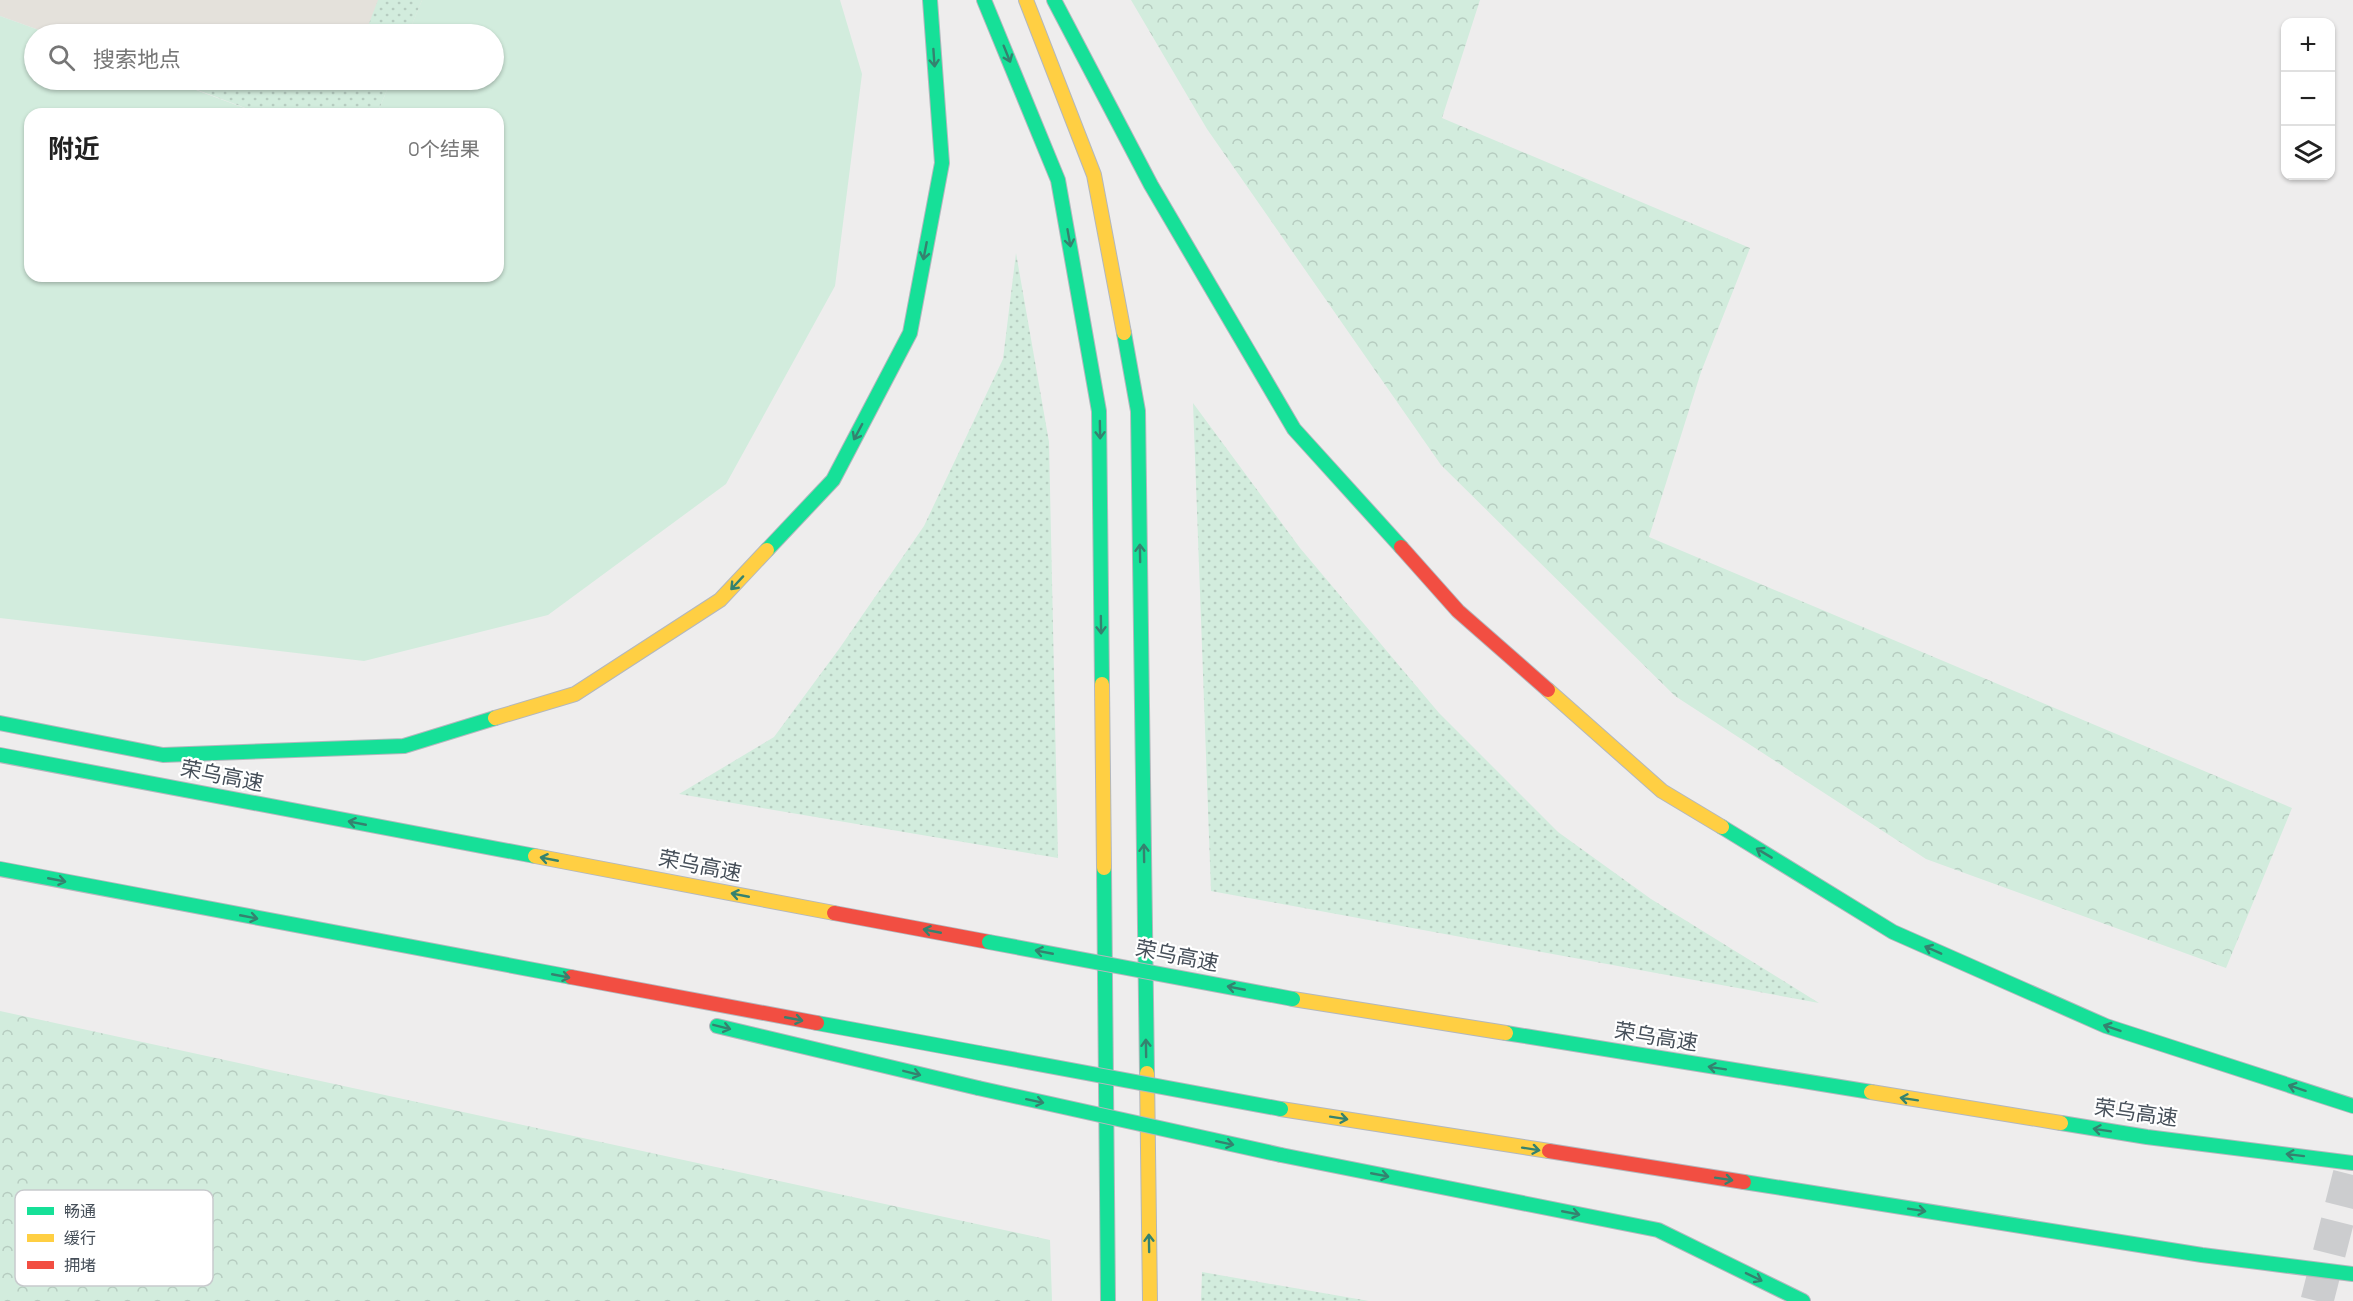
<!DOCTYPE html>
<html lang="zh">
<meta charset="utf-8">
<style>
body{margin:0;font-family:Manrope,"Noto Sans SC",sans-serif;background:#f2f2f2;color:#222}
.controls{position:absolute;right:18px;top:18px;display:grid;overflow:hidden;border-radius:12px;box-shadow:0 2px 4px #0004}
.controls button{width:54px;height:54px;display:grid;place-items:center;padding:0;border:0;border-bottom:2px solid #e0e0e0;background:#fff;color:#222;font:30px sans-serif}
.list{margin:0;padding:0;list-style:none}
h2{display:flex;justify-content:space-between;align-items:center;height:78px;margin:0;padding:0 24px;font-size:26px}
h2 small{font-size:20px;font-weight:400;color:#767676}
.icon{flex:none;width:33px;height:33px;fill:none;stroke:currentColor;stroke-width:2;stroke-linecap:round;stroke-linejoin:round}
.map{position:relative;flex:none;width:2353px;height:1301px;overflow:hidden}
.search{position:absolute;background:#fff;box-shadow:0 2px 4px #0004;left:24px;top:24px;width:480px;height:66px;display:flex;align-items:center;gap:15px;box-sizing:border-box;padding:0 21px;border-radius:33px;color:#767676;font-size:22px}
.panel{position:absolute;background:#fff;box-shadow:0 2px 4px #0004;left:24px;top:108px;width:480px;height:174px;border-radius:18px}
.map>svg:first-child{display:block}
.commercial{fill:#e4e1db}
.green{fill:#d2ecdd}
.forest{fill:url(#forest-crowns)}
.garden{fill:url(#garden-dots)}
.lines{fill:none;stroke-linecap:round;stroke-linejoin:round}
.street-tunnel{stroke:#cccdcf;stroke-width:33;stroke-dasharray:33 16;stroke-linecap:butt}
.fast-casing{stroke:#b3b7bd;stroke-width:16}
.slow-casing{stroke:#b3b7bd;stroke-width:16}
.jam-casing{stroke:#b3b7bd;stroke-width:16}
.fast{stroke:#16e098;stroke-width:14}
.slow{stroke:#ffcf43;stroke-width:14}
.jam{stroke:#f24e42;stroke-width:14}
.fast-bridge-casing{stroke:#b3b7bd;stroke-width:16;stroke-linecap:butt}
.fast-bridge{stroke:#16e098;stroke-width:14}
.oneway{stroke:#35826f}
.labels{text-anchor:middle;stroke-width:4.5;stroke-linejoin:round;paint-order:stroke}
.street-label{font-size:21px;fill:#464f59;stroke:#fff}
.key{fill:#fff;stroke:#c8cacd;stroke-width:1.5}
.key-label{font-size:16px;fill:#464f59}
</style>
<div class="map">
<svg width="2353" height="1301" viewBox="0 0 2353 1301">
<defs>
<pattern id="forest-crowns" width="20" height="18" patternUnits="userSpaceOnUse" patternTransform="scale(1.5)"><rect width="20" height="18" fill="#d2ecdd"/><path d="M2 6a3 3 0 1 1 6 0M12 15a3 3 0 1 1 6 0" fill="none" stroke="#b6ccc0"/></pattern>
<pattern id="garden-dots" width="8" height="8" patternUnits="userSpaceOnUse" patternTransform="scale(1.5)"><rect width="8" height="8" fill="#d2ecdd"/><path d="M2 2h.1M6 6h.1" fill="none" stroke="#b6ccc0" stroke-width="1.8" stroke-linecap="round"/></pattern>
</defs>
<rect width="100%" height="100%" fill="#eeeded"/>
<!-- commercial -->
<path class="commercial" d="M0,0H422L408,34H50L0,16Z"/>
<!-- green -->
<path class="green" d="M422,0H840L862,74L835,286L726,484L548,615L364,661L0,618V16L50,34H34V80H169L261,114H30V276H498V114H377L391,80H494V34H408Z"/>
<!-- forest -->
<g class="forest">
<path d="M1131,0H1480L1442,118L1750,248L1701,372L1649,537L2292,808L2226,968L1926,859L1675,696L1441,465L1207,129Z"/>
<path d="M0,1011L1050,1240L1052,1301H0Z"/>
</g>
<!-- garden -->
<g class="garden">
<path d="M378,0H422L408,34H365Z"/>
<path d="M199,80H326L345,86L348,80H391L377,114H261L195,89Z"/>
<path d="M1016,253L1049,442L1058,858L679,794L774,737L839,649L924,526L1003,359Z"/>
<path d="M1193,403L1300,548L1439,713L1558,832L1651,899L1819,1003L1211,891Z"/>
<path d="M1202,1272L1369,1301H1201Z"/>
</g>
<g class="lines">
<!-- street-tunnel -->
<path class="street-tunnel" d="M2317,1301L2353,1160"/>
<defs>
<g id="fast">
<path d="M984,0L1058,180L1099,411L1102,684"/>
<path d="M1054,0L1151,185L1294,429L1401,547"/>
<path d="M1124,333L1138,411L1147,1073"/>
<path d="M767,550L833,480L910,333L942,163L930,0"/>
<path d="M0,723L163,755L404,746L495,718"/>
<path d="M0,755L535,856"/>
<path d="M1722,827L1893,932L2106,1026L2353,1106"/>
<path d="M1104,868L1108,1301"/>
<path d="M0,869L571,977"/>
<path d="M817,1023L979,1053"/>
<path d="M717,1026L978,1088"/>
<path d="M1506,1033L1871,1092"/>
<path d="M2061,1123L2147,1137L2353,1163"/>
<path d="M1281,1155L1658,1230L1803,1301"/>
<path d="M1744,1182L2202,1255L2353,1274"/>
</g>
<g id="slow">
<path d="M1026,0L1094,175L1124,333"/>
<path d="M1102,684L1104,868"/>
<path d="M1548,690L1662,791L1722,827"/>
<path d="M495,718L575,694L720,600L767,550"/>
<path d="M535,856L834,913"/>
<path d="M1293,999L1506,1033"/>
<path d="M1147,1073L1150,1301"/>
<path d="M1871,1092L2061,1123"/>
<path d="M1281,1109L1549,1151"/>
</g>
<g id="jam">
<path d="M1401,547L1458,611L1548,690"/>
<path d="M834,913L989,942"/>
<path d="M571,977L817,1023"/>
<path d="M1549,1151L1744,1182"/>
</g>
</defs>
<!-- fast casing -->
<use href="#fast" class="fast-casing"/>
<!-- slow casing -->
<use href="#slow" class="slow-casing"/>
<!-- jam casing -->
<use href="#jam" class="jam-casing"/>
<!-- fast -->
<use href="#fast" class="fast"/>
<!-- slow -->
<use href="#slow" class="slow"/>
<!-- jam -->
<use href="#jam" class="jam"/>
<defs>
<g id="fast-bridge">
<path d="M989,942L1293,999"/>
<path d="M979,1053L1281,1109"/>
<path d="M978,1088L1281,1155"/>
</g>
</defs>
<!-- fast-bridge casing -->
<use href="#fast-bridge" class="fast-bridge-casing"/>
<!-- fast-bridge -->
<use href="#fast-bridge" class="fast-bridge"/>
</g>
<!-- one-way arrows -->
<defs><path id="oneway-shaft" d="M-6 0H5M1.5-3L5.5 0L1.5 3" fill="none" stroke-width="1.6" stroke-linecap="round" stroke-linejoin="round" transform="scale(1.5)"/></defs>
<g class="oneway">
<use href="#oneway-shaft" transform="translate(1007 54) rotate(68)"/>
<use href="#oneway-shaft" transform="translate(934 58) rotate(86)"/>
<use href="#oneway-shaft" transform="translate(1069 238) rotate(80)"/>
<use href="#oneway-shaft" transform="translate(925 251) rotate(101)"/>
<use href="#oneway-shaft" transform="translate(1100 430) rotate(89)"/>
<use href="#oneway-shaft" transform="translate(858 432) rotate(118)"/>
<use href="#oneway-shaft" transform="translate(1140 553) rotate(-91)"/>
<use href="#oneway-shaft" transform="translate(737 583) rotate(133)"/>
<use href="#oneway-shaft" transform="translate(1101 625) rotate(89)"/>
<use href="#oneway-shaft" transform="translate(357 823) rotate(-169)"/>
<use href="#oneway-shaft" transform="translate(1144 853) rotate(-91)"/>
<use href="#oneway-shaft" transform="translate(1764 853) rotate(-149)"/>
<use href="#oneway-shaft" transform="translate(549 859) rotate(-169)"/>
<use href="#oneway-shaft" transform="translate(57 880) rotate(11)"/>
<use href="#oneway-shaft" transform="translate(740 895) rotate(-169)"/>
<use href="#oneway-shaft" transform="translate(249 917) rotate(11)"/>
<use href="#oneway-shaft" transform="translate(932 931) rotate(-169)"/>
<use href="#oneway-shaft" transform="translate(1933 950) rotate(-156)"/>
<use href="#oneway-shaft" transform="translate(1044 952) rotate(-169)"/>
<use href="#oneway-shaft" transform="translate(561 976) rotate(11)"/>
<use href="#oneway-shaft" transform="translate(1236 988) rotate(-169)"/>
<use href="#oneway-shaft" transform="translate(794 1019) rotate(11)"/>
<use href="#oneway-shaft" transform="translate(722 1027) rotate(14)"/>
<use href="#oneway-shaft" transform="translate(2112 1028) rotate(-161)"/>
<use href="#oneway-shaft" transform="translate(1146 1048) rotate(-91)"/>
<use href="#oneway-shaft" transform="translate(1717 1068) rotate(-171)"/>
<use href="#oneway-shaft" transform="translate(912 1073) rotate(14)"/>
<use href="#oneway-shaft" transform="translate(2297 1088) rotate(-162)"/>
<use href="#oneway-shaft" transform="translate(1909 1099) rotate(-171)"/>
<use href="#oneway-shaft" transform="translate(1035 1101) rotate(12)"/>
<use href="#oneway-shaft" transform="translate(1339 1118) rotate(9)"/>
<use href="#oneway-shaft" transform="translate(2102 1130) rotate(-171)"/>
<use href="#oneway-shaft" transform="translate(1225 1143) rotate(12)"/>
<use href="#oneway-shaft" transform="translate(1531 1149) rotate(9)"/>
<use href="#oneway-shaft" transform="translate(2295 1155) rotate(-173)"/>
<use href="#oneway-shaft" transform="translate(1380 1175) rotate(11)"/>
<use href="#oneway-shaft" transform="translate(1724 1179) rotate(9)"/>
<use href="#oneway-shaft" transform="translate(1917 1210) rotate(9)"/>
<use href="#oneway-shaft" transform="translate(1571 1213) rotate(11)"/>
<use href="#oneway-shaft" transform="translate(1149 1243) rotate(-91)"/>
<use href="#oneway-shaft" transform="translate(1754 1277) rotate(26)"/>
</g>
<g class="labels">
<!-- street labels -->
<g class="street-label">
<text transform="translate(222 776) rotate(11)" y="7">荣乌高速</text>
<text transform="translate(700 866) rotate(11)" y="7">荣乌高速</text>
<text transform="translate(1177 956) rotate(11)" y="7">荣乌高速</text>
<text transform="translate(1656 1037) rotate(9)" y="7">荣乌高速</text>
<text transform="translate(2136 1113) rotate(8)" y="7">荣乌高速</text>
</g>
</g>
<!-- legend -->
<rect x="15" y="1190" width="198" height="96" rx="9" class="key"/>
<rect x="27" y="1207" width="27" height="8" fill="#16e098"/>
<rect x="27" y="1234" width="27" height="8" fill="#ffcf43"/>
<rect x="27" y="1261" width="27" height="8" fill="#f24e42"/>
<g class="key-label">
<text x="64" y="1217">畅通</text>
<text x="64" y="1244">缓行</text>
<text x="64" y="1271">拥堵</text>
</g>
</svg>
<div class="controls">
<button>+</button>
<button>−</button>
<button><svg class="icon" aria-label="layers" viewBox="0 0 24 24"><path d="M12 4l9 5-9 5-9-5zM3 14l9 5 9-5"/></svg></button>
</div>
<div class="search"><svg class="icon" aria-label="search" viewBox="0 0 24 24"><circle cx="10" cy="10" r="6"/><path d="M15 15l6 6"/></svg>搜索地点</div>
<section class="panel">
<h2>附近<small>0个结果</small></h2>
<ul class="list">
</ul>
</section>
</div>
